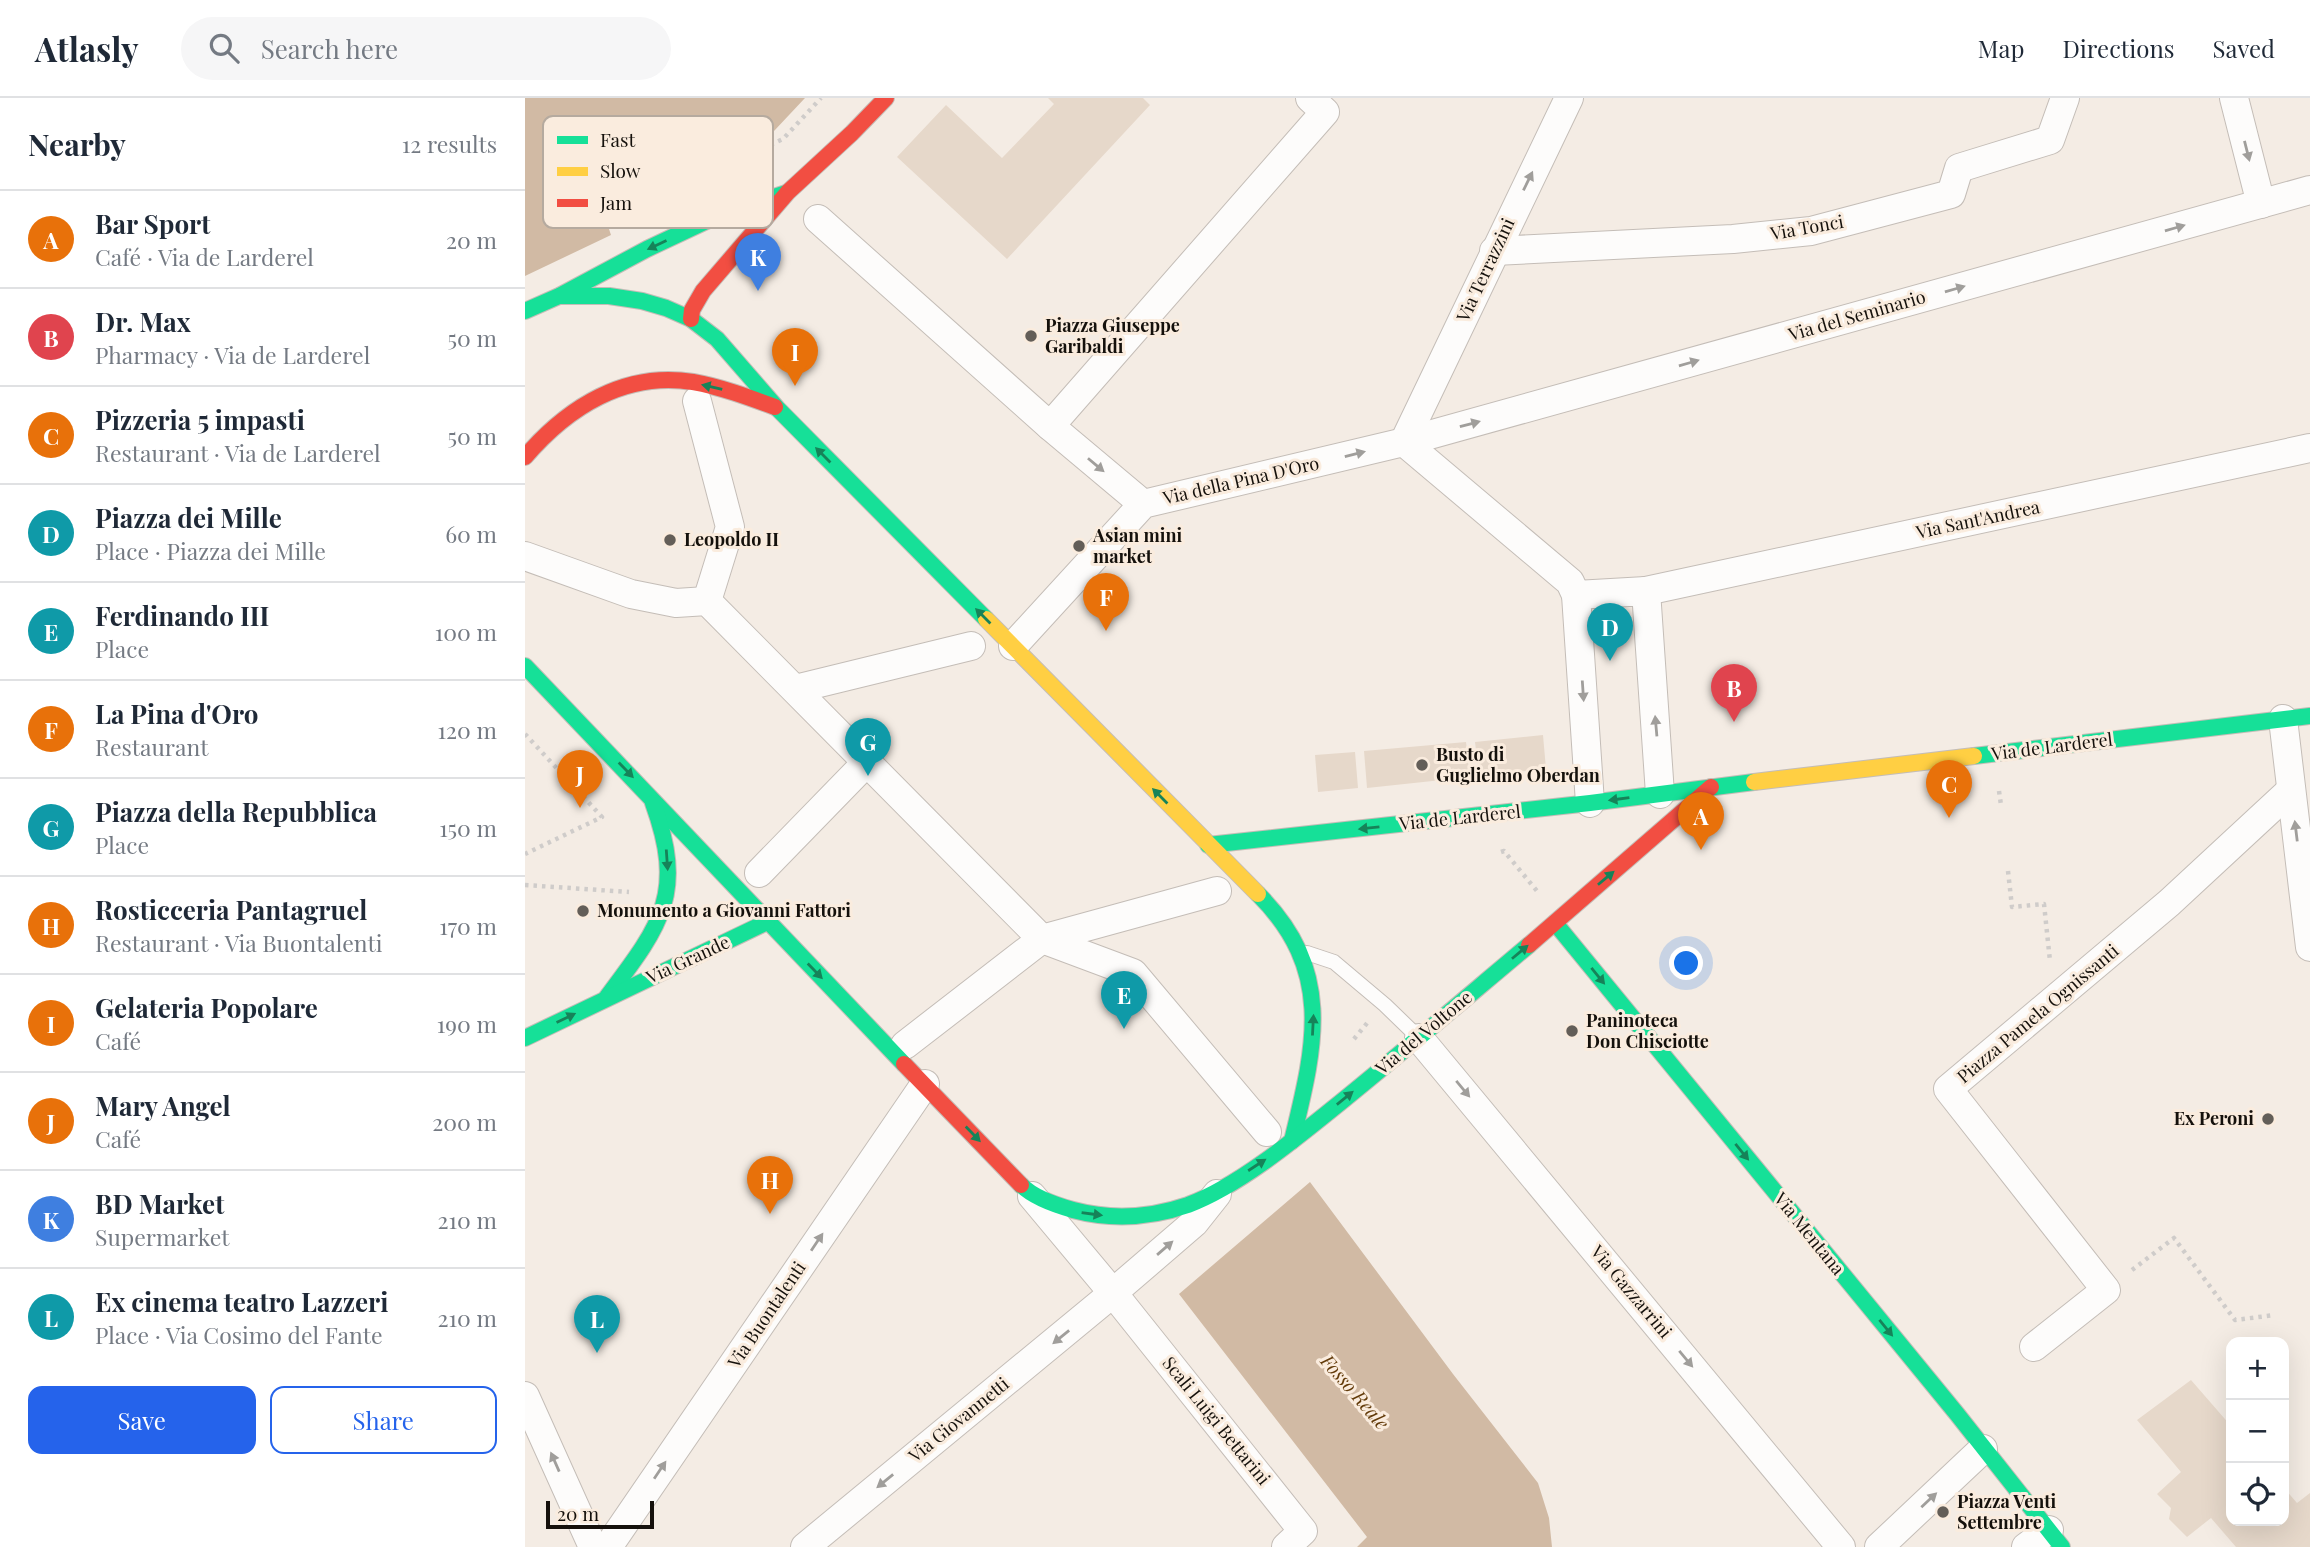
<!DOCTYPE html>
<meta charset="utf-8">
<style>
body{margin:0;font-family:"Playfair Display",serif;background:#f6f6f7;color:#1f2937}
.controls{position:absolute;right:21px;bottom:21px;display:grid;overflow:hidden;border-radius:14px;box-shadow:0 7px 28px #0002}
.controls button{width:63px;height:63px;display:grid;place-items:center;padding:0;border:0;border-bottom:2px solid #e0e1e3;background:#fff;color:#1f2937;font:35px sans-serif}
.scale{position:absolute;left:21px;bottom:18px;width:108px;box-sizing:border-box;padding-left:7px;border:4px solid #15110c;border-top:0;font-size:19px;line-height:24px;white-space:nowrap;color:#15110c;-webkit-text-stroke:5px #faecde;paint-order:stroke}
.you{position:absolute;left:1162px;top:866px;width:24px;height:24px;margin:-18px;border:5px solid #fff;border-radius:50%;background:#1a73e8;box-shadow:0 0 0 10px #1a73e833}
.badge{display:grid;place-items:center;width:46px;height:46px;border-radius:50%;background:#2563eb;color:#fff;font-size:23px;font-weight:700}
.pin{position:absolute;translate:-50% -58px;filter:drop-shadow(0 2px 4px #0008)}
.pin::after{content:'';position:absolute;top:37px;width:24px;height:21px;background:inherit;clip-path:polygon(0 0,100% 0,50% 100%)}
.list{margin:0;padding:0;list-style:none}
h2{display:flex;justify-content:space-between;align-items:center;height:91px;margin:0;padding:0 28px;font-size:30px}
h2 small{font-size:23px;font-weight:400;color:#747a83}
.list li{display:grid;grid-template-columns:46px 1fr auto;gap:21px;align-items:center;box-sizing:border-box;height:98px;padding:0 28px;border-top:2px solid #e0e1e3}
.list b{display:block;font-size:26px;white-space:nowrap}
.list p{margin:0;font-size:23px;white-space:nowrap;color:#747a83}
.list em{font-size:23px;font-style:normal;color:#747a83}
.actions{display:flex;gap:14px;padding:21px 28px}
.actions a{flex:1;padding:16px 0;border:2px solid #2563eb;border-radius:14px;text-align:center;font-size:24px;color:#2563eb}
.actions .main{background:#2563eb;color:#fff}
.icon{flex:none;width:38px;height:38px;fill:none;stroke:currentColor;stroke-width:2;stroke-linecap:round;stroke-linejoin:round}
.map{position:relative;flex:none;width:1785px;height:1449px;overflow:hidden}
header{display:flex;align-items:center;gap:42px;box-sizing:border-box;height:98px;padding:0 35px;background:#fff;border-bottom:2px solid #e0e1e3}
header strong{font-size:33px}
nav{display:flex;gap:38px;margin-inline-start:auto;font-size:24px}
.search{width:490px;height:63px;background:#f6f6f7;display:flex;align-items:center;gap:18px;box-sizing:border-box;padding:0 24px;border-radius:38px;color:#747a83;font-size:26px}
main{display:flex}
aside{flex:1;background:#fff}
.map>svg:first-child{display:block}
.green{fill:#e6d8ca}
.water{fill:#d1baa4}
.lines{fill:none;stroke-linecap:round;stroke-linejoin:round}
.lane-casing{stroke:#c4bdb7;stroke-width:16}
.street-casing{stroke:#c4bdb7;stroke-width:30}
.fast-casing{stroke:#c4bdb7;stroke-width:18}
.slow-casing{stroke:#c4bdb7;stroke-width:18}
.jam-casing{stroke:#c4bdb7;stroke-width:18}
.path{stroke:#cfccca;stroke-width:4.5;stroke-dasharray:3.5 5;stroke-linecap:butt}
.lane{stroke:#fdfcfb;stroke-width:14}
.street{stroke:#fdfcfb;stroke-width:28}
.fast{stroke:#16e098;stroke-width:16}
.slow{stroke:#ffcf43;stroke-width:16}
.jam{stroke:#f24e42;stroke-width:16}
.oneway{fill:#a09e9b}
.oneway2{fill:#168359}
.poi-dot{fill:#635e58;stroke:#faecde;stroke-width:2.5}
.labels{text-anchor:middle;stroke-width:6;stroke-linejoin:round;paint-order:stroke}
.street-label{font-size:18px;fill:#15110c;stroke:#faecde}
.poi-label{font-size:18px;font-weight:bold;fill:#15110c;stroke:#faecde;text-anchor:start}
.water-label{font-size:19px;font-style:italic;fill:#633b0a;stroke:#faecde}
.key{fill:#faecde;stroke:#b5aa9f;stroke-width:2}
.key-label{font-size:19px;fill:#15110c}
</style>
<header>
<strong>Atlasly</strong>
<div class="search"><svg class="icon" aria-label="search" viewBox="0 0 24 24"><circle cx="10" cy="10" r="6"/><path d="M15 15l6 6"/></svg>Search here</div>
<nav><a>Map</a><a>Directions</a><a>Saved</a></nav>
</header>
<main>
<aside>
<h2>Nearby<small>12 results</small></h2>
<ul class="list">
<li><span class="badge" style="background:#e8710a">A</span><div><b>Bar Sport</b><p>Café · Via de Larderel</p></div><em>20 m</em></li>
<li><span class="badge" style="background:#e0444e">B</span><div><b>Dr. Max</b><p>Pharmacy · Via de Larderel</p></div><em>50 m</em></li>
<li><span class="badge" style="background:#e8710a">C</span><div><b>Pizzeria 5 impasti</b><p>Restaurant · Via de Larderel</p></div><em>50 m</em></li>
<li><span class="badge" style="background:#0f9aa8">D</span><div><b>Piazza dei Mille</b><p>Place · Piazza dei Mille</p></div><em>60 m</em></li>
<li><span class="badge" style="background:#0f9aa8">E</span><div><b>Ferdinando III</b><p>Place</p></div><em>100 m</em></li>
<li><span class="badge" style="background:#e8710a">F</span><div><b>La Pina d'Oro</b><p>Restaurant</p></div><em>120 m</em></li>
<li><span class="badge" style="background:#0f9aa8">G</span><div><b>Piazza della Repubblica</b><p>Place</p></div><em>150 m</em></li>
<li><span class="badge" style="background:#e8710a">H</span><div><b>Rosticceria Pantagruel</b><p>Restaurant · Via Buontalenti</p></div><em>170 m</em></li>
<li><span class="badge" style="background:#e8710a">I</span><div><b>Gelateria Popolare</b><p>Café</p></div><em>190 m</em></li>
<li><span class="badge" style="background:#e8710a">J</span><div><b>Mary Angel</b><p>Café</p></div><em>200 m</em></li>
<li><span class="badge" style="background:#3f7fe0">K</span><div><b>BD Market</b><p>Supermarket</p></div><em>210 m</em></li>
<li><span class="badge" style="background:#0f9aa8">L</span><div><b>Ex cinema teatro Lazzeri</b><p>Place · Via Cosimo del Fante</p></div><em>210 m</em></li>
</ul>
<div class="actions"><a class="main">Save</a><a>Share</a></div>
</aside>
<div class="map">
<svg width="1785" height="1449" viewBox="0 0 1785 1449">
<rect width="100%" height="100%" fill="#f4ece4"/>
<!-- green -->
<g class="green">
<path d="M523,0H618L625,7L482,161L372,59L421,7L477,60L529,6Z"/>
<path d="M1018,637L1021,671L954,678L950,644Z"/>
<path d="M941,644L945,679L842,690L839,653Z"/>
<path d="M830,654L833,690L793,694L790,657Z"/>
<path d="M1666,1282L1706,1328V1423H1759V1390L1772,1405L1785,1395V1449H1711L1686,1420L1662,1439L1644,1421L1646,1410L1632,1396L1656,1374L1612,1322Z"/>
</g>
<!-- water -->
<g class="water">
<path d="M0,0H280L249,33L78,113L86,137L0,178Z"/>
<path d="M785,1084L928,1276L1013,1385L1024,1420L1027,1449H832L842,1439L654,1196Z"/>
</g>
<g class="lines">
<defs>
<path id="lane" d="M782,855L809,864L860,907L893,939"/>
<g id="street">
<path d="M1709,0L1736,106"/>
<path d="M293,121L525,328L800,14L785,0"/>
<path d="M969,153L1208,141L1286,133L1426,96L1434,70L1525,42L1540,0"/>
<path d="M172,303L205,429L182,503"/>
<path d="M525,328L618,406"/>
<path d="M879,344L1044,0"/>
<path d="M879,344L1045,484L1051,497"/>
<path d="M0,458L106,496L151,505L182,503L517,841L608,875L742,1034"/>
<path d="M1121,493L1785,350"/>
<path d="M488,548L618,406L879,344L1785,92"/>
<path d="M270,591L446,548"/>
<path d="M1758,621L1785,849"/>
<path d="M1065,705L1051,497L1121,493L1135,696"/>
<path d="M234,775L342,664"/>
<path d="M894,940L1316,1449"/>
<path d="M380,947L517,841L692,793"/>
<path d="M507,1098L588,1195L778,1433L761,1449"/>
<path d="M1509,1249L1581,1192L1423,991L1644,805L1766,692"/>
<path d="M0,1298L68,1449"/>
<path d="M83,1449L400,986"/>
<path d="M280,1449L576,1205L669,1125L692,1096"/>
<path d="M1354,1449L1458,1351"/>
<path d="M1501,1449L1524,1432"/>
</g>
<g id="fast">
<path d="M36,197L122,151L192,118L261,95"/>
<path d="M0,213L34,198H84L117,203L141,210L166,221L192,241L252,310L461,521"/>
<path d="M0,568L379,966"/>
<path d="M1449,658L1785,618"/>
<path d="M683,747L1065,705L1229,684"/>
<path d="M733,796C810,873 790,948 767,1043"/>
<path d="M1030,825L1432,1316L1537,1449"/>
<path d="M82,899C136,827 161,796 128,705"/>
<path d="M0,940L242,824"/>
<path d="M496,1087C509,1100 530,1107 548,1112C586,1122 625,1120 663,1107C714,1088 774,1038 816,1004C880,952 942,899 1004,847"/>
</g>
<g id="slow">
<path d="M461,521L733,796"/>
<path d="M1229,684L1449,658"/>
</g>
<g id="jam">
<path d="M166,221L167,212L178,193L263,94L327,35L361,0"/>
<path d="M0,359C43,309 100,273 168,284C196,289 223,299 250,309"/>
<path d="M1004,847L1186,689"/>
<path d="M379,966L496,1087"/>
</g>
</defs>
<!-- lane casing -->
<use href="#lane" class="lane-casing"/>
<!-- street casing -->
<use href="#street" class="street-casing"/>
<!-- fast casing -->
<use href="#fast" class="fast-casing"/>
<!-- slow casing -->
<use href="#slow" class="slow-casing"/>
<!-- jam casing -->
<use href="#jam" class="jam-casing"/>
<!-- path -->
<g class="path">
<path d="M91,118L258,41L296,0"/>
<path d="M0,636L77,719L0,756"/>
<path d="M1474,693L1476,707"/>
<path d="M976,754L979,753L1012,793"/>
<path d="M1483,773L1487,809L1519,806L1525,863"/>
<path d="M0,787L104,794"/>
<path d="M829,941L843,924"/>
<path d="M1607,1172L1649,1140L1710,1222L1750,1217"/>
</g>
<!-- lane -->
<use href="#lane" class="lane"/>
<!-- street -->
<use href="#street" class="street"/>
<!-- fast -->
<use href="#fast" class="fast"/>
<!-- slow -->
<use href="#slow" class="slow"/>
<!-- jam -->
<use href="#jam" class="jam"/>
</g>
<!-- one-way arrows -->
<defs><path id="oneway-solid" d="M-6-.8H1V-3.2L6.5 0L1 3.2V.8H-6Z" transform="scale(1.75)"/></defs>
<g class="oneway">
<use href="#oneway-solid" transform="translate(1722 53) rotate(76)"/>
<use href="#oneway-solid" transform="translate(1003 83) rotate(-64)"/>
<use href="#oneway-solid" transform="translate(1650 130) rotate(-16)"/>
<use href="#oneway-solid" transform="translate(1430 191) rotate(-16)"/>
<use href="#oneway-solid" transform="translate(1164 265) rotate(-16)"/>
<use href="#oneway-solid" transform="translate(945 326) rotate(-15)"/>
<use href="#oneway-solid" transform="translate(830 356) rotate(-14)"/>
<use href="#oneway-solid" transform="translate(571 367) rotate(40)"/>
<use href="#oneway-solid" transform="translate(1058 593) rotate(86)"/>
<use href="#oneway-solid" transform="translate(1131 628) rotate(-95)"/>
<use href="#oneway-solid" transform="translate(1771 733) rotate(-97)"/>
<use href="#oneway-solid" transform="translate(938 991) rotate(50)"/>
<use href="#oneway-solid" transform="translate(292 1144) rotate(-56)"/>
<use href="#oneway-solid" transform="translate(640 1150) rotate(-41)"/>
<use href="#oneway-solid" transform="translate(536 1239) rotate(141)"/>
<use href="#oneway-solid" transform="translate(1161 1261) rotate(50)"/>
<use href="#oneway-solid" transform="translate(30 1364) rotate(-114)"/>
<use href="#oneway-solid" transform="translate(135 1372) rotate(-56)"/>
<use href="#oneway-solid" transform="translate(360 1383) rotate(141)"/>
<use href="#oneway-solid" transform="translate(1404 1402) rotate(-43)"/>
</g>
<g class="oneway2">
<use href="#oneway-solid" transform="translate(132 147) rotate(155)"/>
<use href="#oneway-solid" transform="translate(187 289) rotate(-167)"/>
<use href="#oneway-solid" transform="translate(298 357) rotate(-135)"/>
<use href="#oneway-solid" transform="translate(458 518) rotate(-135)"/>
<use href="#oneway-solid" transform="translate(101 672) rotate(46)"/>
<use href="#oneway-solid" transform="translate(635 698) rotate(-135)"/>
<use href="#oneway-solid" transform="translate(1094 701) rotate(172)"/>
<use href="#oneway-solid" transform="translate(844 730) rotate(174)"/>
<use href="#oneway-solid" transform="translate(142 762) rotate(86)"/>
<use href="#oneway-solid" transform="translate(1081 780) rotate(-40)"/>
<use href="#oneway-solid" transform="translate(995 854) rotate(-40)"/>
<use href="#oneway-solid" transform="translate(290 873) rotate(46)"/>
<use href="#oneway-solid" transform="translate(1073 878) rotate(51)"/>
<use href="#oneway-solid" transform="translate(41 920) rotate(-26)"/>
<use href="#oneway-solid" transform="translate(788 927) rotate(-87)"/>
<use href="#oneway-solid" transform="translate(820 1000) rotate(-39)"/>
<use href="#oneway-solid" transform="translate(448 1036) rotate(46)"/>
<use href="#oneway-solid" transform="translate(1217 1054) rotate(51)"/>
<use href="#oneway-solid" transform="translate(732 1067) rotate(-33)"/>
<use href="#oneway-solid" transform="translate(567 1116) rotate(8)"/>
<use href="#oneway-solid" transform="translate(1361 1230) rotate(51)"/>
</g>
<!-- markers -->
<g class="poi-dot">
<circle cx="506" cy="238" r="7"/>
<circle cx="145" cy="442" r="7"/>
<circle cx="554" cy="448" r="7"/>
<circle cx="897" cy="667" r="7"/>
<circle cx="58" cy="813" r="7"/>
<circle cx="1047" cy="933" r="7"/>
<circle cx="1743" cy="1021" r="7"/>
<circle cx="1418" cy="1414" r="7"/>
</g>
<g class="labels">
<!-- street labels -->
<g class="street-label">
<text transform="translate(1282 130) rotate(-10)" y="6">Via Tonci</text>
<text transform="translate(961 172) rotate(-65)" y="6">Via Terrazzini</text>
<text transform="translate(1332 218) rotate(-16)" y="6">Via del Seminario</text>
<text transform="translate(716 383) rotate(-13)" y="6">Via della Pina D'Oro</text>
<text transform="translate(1453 422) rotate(-12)" y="6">Via Sant'Andrea</text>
<text transform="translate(1527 649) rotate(-7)" y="6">Via de Larderel</text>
<text transform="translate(935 720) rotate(-6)" y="6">Via de Larderel</text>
<text transform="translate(163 862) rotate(-25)" y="6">Via Grande</text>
<text transform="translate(1513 916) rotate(-40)" y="6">Piazza Pamela Ognissanti</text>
<text transform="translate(899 935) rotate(-40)" y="6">Via del Voltone</text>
<text transform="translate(1284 1136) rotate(51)" y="6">Via Mentana</text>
<text transform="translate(1106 1194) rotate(50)" y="6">Via Gazzarrini</text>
<text transform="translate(242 1217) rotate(-56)" y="6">Via Buontalenti</text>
<text transform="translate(434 1322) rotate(-39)" y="6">Via Giovannetti</text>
<text transform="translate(691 1323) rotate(51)" y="6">Scali Luigi Bettarini</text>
</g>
<!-- poi labels -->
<g class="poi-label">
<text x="520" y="234">Piazza Giuseppe<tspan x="520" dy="21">Garibaldi</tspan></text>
<text x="568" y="444">Asian mini<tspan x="568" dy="21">market</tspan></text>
<text x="159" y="448">Leopoldo II</text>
<text x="911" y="663">Busto di<tspan x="911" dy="21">Guglielmo Oberdan</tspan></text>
<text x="72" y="819">Monumento a Giovanni Fattori</text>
<text x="1061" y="929">Paninoteca<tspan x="1061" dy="21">Don Chisciotte</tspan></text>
<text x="1729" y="1027" text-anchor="end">Ex Peroni</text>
<text x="1432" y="1410">Piazza Venti<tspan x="1432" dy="21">Settembre</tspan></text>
</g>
<!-- water labels -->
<g class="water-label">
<text transform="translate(830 1294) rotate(49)" y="7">Fosso Reale</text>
</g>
</g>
<!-- legend -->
<rect x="18" y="18" width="230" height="112" rx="10" class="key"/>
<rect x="32" y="38" width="31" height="8" fill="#16e098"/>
<rect x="32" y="69" width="31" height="9" fill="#ffcf43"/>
<rect x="32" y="101" width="31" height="8" fill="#f24e42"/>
<g class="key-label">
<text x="75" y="49">Fast</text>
<text x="75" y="80">Slow</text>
<text x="75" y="112">Jam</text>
</g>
</svg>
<div class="controls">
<button>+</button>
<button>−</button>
<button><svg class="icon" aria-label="locate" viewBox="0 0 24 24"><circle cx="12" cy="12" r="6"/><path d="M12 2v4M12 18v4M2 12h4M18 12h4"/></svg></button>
</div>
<div class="scale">20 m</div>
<div class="you"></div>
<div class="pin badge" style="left:1176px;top:752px;background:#e8710a">A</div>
<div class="pin badge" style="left:1209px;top:624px;background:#e0444e">B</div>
<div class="pin badge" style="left:1424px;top:720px;background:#e8710a">C</div>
<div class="pin badge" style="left:1085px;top:563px;background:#0f9aa8">D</div>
<div class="pin badge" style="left:599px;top:931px;background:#0f9aa8">E</div>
<div class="pin badge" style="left:581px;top:533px;background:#e8710a">F</div>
<div class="pin badge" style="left:343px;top:678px;background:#0f9aa8">G</div>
<div class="pin badge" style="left:245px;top:1116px;background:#e8710a">H</div>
<div class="pin badge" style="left:270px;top:288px;background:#e8710a">I</div>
<div class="pin badge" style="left:55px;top:710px;background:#e8710a">J</div>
<div class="pin badge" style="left:233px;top:193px;background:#3f7fe0">K</div>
<div class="pin badge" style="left:72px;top:1255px;background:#0f9aa8">L</div>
</div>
</main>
